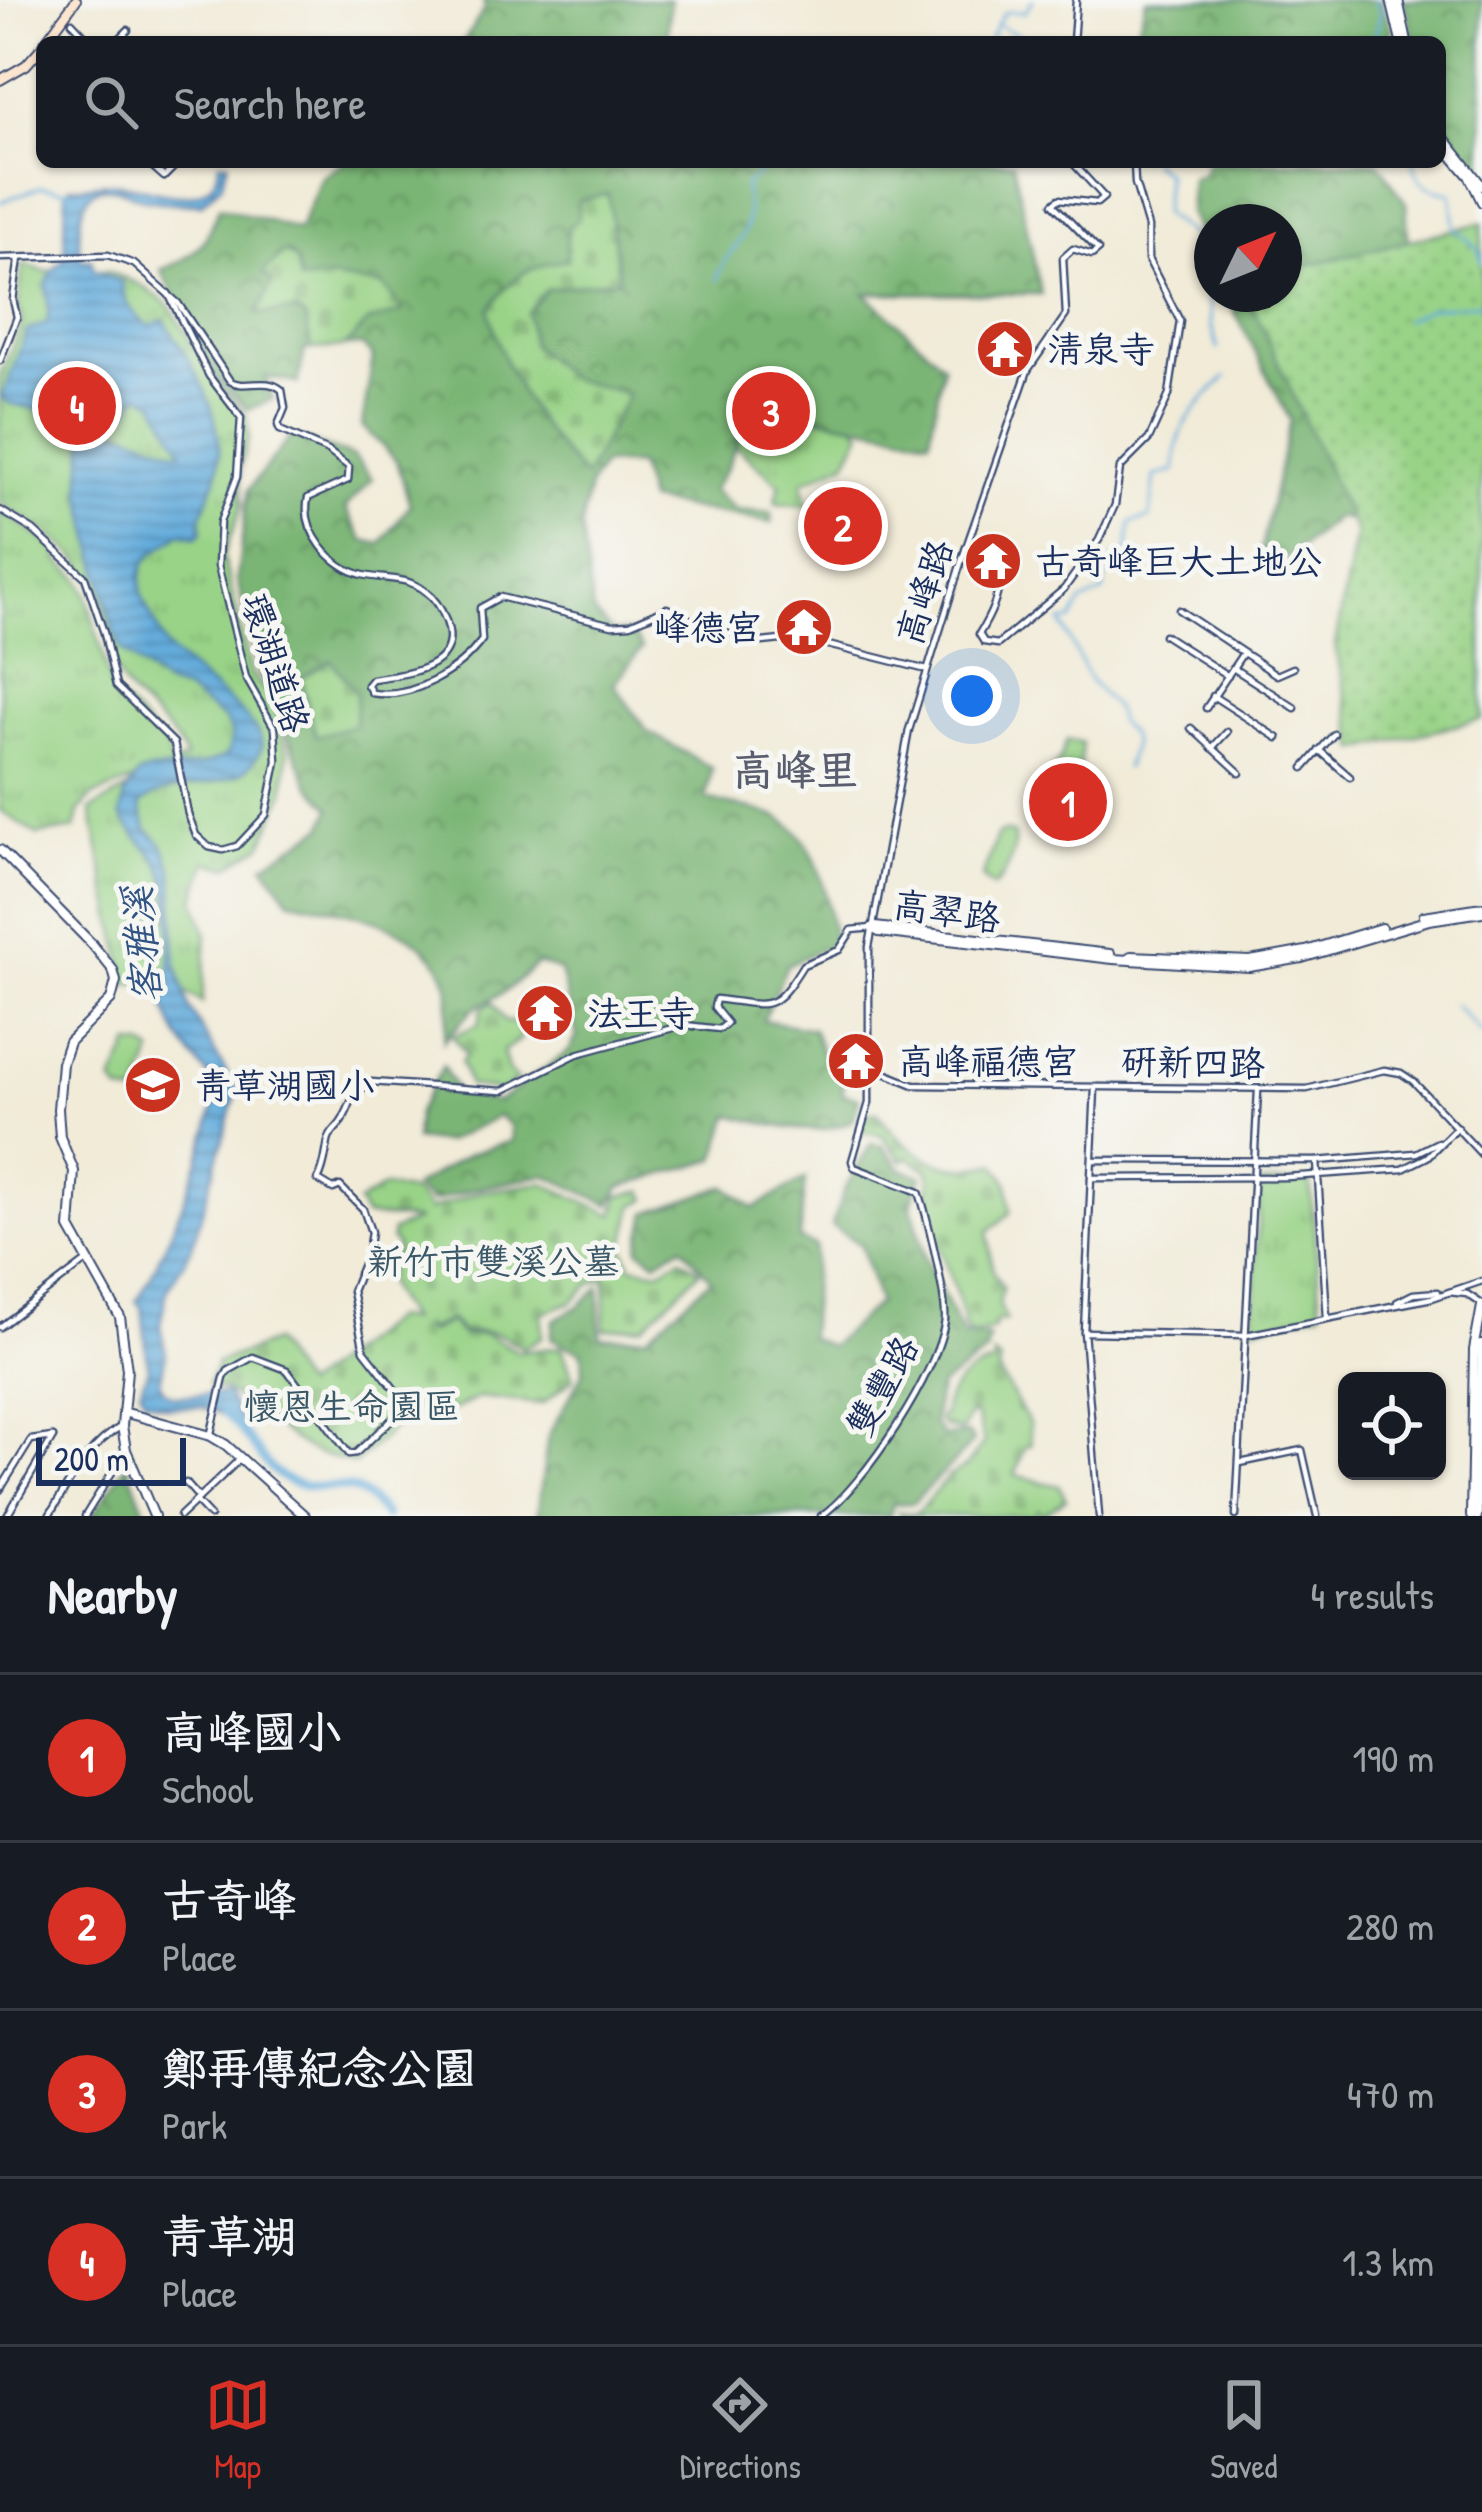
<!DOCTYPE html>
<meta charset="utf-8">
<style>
body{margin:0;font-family:"Patrick Hand","LXGW WenKai TC",sans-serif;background:#242831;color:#f1f3f6}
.controls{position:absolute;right:36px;bottom:36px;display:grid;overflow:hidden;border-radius:18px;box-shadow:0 3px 9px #0004}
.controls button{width:108px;height:108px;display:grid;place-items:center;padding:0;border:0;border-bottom:3px solid #363941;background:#171b24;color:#f1f3f6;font:60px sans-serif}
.compass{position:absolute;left:1194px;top:204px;width:108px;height:108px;border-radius:50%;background:#171b24;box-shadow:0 3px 9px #0004;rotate:47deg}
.scale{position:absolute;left:36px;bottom:30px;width:150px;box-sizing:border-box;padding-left:12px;border:6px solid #1b2f5e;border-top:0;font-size:33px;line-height:42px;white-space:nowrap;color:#1b2f5e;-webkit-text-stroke:9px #f6f6f2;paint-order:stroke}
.you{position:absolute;left:972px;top:696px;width:42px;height:42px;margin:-30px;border:9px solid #fff;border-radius:50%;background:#1a73e8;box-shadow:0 0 0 18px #1a73e833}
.badge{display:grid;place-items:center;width:78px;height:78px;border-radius:50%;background:#d93025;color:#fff;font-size:39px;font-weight:700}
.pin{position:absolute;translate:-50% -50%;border:6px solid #fff;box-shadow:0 3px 12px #0006}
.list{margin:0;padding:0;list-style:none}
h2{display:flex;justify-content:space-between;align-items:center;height:156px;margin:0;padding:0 48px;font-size:51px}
h2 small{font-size:39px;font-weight:400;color:#9ea1a6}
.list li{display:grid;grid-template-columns:78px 1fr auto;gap:36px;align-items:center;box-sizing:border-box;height:168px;padding:0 48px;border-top:3px solid #363941}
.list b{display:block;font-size:45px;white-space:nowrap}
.list p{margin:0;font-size:39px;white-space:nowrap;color:#9ea1a6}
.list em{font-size:39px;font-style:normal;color:#9ea1a6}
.icon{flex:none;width:66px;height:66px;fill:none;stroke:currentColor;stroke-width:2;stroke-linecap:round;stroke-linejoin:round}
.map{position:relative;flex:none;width:1482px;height:1516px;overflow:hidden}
.search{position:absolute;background:#171b24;box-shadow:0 3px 9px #0004;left:36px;right:36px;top:36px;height:132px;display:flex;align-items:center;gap:30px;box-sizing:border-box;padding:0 42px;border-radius:18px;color:#9ea1a6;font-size:45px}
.sheet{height:828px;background:#171b24}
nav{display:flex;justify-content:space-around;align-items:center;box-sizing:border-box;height:168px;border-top:3px solid #363941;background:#171b24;font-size:33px;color:#9ea1a6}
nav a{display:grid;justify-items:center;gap:6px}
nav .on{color:#d93025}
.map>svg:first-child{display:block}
.grass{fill:url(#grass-tufts);stroke:#5a8172;stroke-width:3}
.forest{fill:url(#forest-crowns);stroke:#4a7269;stroke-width:3}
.cemetery{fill:url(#cemetery-stones);stroke:#5a8172;stroke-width:3}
.garden{fill:url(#garden-dots);stroke:#5a8172;stroke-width:3}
.pitch{fill:#99d387;stroke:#5a8172;stroke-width:3}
.water{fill:url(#water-rules);stroke:#406e9c;stroke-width:3;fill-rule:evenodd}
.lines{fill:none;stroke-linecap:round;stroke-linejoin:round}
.stream{stroke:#64acdb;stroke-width:3}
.river{stroke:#64acdb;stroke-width:9}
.minor-casing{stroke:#3b4b70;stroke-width:9}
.tertiary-casing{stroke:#3b4b70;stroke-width:12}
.secondary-casing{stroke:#3b4b70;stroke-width:12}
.minor{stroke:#fff;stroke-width:4.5}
.tertiary{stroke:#fff;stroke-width:8}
.secondary{stroke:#fce5cf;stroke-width:8}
.labels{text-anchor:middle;stroke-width:10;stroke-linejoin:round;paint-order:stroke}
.poi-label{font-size:36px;fill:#1b2f5e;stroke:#f6f6f2;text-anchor:start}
.street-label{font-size:36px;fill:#1b2f5e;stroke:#f6f6f2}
.park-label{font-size:36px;fill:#3a5868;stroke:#f6f6f2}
.water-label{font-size:39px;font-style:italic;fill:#315484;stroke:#f6f6f2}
.quarter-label{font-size:42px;font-weight:bold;fill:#5b5e6f;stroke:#f6f6f2}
</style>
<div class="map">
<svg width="1482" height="1516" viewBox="0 0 1482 1516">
<defs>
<pattern id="grass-tufts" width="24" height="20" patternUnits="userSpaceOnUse" patternTransform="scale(3)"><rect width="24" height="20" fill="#99d387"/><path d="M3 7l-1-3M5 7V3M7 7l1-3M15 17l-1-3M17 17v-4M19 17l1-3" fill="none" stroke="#83b577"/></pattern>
<pattern id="forest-crowns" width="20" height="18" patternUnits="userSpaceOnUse" patternTransform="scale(3)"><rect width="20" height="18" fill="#7ab574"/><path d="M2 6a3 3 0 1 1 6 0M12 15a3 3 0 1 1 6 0" fill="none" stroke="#639462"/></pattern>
<pattern id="cemetery-stones" width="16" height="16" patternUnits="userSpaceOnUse" patternTransform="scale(3)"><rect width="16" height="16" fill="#99d387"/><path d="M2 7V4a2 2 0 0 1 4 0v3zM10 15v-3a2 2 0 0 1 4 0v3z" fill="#83b577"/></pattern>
<pattern id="garden-dots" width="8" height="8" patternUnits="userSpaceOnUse" patternTransform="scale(3)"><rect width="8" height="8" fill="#99d387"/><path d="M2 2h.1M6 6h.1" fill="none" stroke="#83b577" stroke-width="1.8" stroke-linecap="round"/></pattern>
<pattern id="water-rules" width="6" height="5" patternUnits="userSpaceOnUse" patternTransform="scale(3)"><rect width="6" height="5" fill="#64acdb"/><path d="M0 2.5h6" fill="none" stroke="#528cb5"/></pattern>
</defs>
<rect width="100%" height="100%" fill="#f6f6f2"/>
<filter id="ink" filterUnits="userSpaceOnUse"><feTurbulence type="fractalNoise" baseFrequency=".00833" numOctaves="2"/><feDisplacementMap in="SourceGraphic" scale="24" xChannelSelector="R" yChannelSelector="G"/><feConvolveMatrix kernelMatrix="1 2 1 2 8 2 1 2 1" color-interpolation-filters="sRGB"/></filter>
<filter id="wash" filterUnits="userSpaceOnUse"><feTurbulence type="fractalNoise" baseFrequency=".004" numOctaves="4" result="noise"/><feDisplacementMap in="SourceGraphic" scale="48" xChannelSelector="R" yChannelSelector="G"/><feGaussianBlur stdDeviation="2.7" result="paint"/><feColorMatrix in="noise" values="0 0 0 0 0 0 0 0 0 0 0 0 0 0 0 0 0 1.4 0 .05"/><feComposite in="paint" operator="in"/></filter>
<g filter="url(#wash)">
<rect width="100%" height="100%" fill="#f1ebd8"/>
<!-- grass -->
<g class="grass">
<path d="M23,264L43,271H108L139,284L169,305L209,372L246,416L249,436L240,468L242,505L223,557L251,674L271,700L288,753L284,794L262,845L228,867L207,862L195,899L207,935L202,1003C183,987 147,978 122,986L124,969L91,810L164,769L91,797L79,812L75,829L37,835L0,810V510L57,549L58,560L79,578L86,593L112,690L167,746L171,766L186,758C169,721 134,706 120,679C108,655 109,623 100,597C86,553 38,525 0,503V375L23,321L18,307Z"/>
<path d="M778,333L862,432L846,462L802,482L808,506L775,503L780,485L672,389Z"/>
<path d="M1067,740L1082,743L1080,767H1072L1071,781L1064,778L1055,791L1047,790L1043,779L1060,760Z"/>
<path d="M1003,832L1013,834C1018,848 1006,878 993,887L982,878L997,836Z"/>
<path d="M1310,1182L1321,1311L1253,1327L1260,1183Z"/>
</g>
<!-- forest -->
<g class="forest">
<path d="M483,0H670L667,42H463L485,9Z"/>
<path d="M1146,0H1380L1392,31L1378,42H1109L1137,33Z"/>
<path d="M1403,0H1482V173L1440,120V42H1415Z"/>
<path d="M345,162H1013L1041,294L865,293L943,364L930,439L751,404L727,468L712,490L735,510L772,513V523L648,501L638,465L603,464L589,486L581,528L593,611L612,633L631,632L642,648L614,684L647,731L712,768L706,799C729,805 757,808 779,818C820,838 829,904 834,943L787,965L763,1020L813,1029L825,1061L843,1064V1094L859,1098L853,1120C818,1140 768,1124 730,1115L716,1159L620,1187L611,1205L545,1175L478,1188L431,1202L414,1187L469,1154L512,1141L510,1125L499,1116L446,1142L415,1140L417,1113L443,1066L458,1094L498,1102L569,1051L577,1036L560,971L538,963L506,991L472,1010L444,1041C445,1025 452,1000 448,985C432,924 341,910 290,900L264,865L323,827L331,808L309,784L259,673L237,579L248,490L291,436L353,456L372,479L345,508L363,540L381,544L410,505L397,461L362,426L373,357L362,345L305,349L298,383L265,377L273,399L248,410L214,373L161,270C196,256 207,244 219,207L299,230L322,177Z"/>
<path d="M1207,162H1378L1406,203L1409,258L1482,302L1362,523L1337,517L1279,565L1261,549L1290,420L1226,294H1284V222H1212V264L1189,212L1191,179L1203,173Z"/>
<path d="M871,1144L883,1146L901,1169L922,1176L911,1203L926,1260L963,1336L989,1338L986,1353L940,1386L933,1422L943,1436L969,1434L973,1441C955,1465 933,1480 913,1503L893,1504L890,1516H537L548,1436L583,1373L582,1352L551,1338L554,1320L578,1307L599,1287L600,1337L647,1336L711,1279L682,1246L656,1262L639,1249L647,1213L726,1186L754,1208L805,1179L799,1239L815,1246L809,1338L830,1346L878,1303L861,1245L832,1226L844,1190Z"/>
<path d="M127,1464L147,1516H92Z"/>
</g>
<!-- cemetery -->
<g class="cemetery">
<path d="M608,194L619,279L547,289L527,313L532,345L570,379L628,394L585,477C540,431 502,372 489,309C514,275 524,267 567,260V229L578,220L579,200Z"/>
<path d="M285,252L296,260L300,281L330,278L384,286L403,311L367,323L345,347L311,349L306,319L297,311L257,314L272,283L263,273Z"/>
<path d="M331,660L356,692L355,725L316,736L301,678Z"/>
<path d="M492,1002L505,1022H516L521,1039L503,1051L508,1070L517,1080L502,1091L469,1086L461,1061L467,1055L453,1036L479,1024L482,1009Z"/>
<path d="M877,1112C904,1151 946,1179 995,1163L1008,1183L1011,1212L988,1232L993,1271L1003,1288L999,1304L1006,1320L995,1322L994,1329L977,1335L967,1333C962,1318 958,1298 954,1287C940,1249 926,1215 930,1172L907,1156L903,1161L882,1135L860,1131L867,1113Z"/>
<path d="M543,1183L614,1215L619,1196L643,1191L647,1199L634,1206L624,1247L631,1266L659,1271L681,1258L700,1271L643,1326L604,1329L606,1277L591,1283L572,1302L542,1313V1337L523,1348C503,1333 487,1330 462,1333L450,1319L430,1329L422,1326L430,1332L450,1322L461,1335L485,1334L519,1352L562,1347L573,1379L542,1404L480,1397L444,1414L414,1409L355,1464C340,1458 321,1457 308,1449C273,1429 248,1395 208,1385L217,1363L273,1342L303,1387L393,1318L409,1320C387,1287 380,1287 397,1247L391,1239L392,1231L418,1220L365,1216L358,1203L384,1187L413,1192L430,1210L480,1192Z"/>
<path d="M994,1356L1000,1361L998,1371L1029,1423L1031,1445L1025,1447L1015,1475L1059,1486L1066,1499L1042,1515L1039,1510L1033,1516H899L898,1512L916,1514L949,1476L967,1466L984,1442L977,1417L971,1412L962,1431L944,1427L938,1419L944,1414C943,1393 968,1368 994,1364Z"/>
</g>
<!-- garden -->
<path class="garden" d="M1482,223V719L1357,750L1335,645L1356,533L1247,294H1284V271Z"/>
<!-- pitch -->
<path class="pitch" d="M130,1045L143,1046L153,1052L136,1096L120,1092L113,1082Z"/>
<!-- water -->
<path class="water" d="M219,162H228L222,184L201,204C182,203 162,204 143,199C134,197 126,191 117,189C74,179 79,233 80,259H91L94,270L122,282C122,301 133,315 150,326L164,320C193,367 231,420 216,478C211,496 197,514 202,532L197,537L180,533C170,544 153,549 145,563C136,581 142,601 151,616C158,626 160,639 168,649C184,669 270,724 261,748C243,799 167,774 140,806L147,829L162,844L173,869L176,963L189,1007L237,1091L192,1247L167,1291L160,1325L166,1354L160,1382L164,1391L174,1396L227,1394L240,1420L201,1407H168L145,1399L140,1390L148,1368L142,1307L136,1301C155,1278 224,1113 214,1086C210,1076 199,1065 192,1056C176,1035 167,1017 160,991L170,984C170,953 176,885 157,860C145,844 131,834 121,815L125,795L139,774C174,764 192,775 228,754L232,734L225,720L186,691L164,685L122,651L113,630L81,491L85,431L49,422L36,409L8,403L2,397L27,331L47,323C54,295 33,286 64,259L66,191L70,186C86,188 102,181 117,183C149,187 215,218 219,162ZM139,394L155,402L182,450L179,452L109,426L108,422L124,417Z"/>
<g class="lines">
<!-- stream -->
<g class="stream">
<path d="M989,42L997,24"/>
<path d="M1031,42L997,24L1005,12H1025L1033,0"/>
<path d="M1374,42L1381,11L1374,0"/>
<path d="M1152,162L1166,174L1163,214L1203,244L1211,325L1218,348"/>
<path d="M1414,162C1416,186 1431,189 1451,193L1455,228L1478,249L1482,263"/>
<path d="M0,202L41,187L68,190"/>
<path d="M717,280C723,257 733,254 742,236C751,221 746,202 745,186L763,169L765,162"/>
<path d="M1404,320L1430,308L1482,303"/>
<path d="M1126,768L1133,744L1130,734L1119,723L1115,708L1090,681L1061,622L1072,620L1081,603L1103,592L1107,561H1126L1131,523L1150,518L1155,476L1175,471C1176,422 1193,410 1226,377"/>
<path d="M1455,1005L1482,1034"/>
</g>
<!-- river -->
<path class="river" d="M224,1413C249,1431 261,1470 291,1482C334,1498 347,1468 385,1516"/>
</g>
</g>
<g filter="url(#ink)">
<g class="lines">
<defs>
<g id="minor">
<path d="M72,22L91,42"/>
<path d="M116,42L128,30"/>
<path d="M1073,42L1076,0"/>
<path d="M147,162L164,177L179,162"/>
<path d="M0,258L108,255L134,264L178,303L230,381C246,390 266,376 282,390L285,408L278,425L280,430L328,451L349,467L348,480L308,498C301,531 331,567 363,575C385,580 406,576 425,591C435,598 442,610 446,621C464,670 404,674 372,679L367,685L372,693C412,700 459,671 482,640L480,608L500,597L612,625L630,624L667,608L710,629L762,642L800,638L927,670"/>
<path d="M0,361L17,317L13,300L19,258"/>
<path d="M0,510L33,530L85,577L104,633L116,686L174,743L188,814L196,835L209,847L223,850L237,846L266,815L277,761L275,729L246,678L218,566L220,522L237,477L241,418L209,376L168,293"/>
<path d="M966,548C1016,557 999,602 979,634L984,642L998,644L1064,589L1099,540L1115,505L1120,468L1149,439L1169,395L1180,321L1148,259V227L1135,183L1134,162"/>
<path d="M966,548L990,560L995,568"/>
<path d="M1179,610L1277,675L1293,668"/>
<path d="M1164,635L1228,676"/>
<path d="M1233,668L1295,708"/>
<path d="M1213,696L1278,738"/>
<path d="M1206,708L1243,653"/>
<path d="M1191,728L1240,773"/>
<path d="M1212,748L1227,732"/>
<path d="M1319,750L1350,777"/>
<path d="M1304,768L1334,734"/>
<path d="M870,1067L914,1085L1307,1089L1384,1070L1401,1073L1413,1081L1482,1155"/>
<path d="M1095,1088L1084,1332L1099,1516"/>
<path d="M1092,1160L1317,1161L1416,1153L1438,1142"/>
<path d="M1317,1161L1327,1317"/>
<path d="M1091,1178L1287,1177L1403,1169L1427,1157L1457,1127"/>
<path d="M1449,1292L1467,1294L1482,1304"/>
<path d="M1397,1302L1413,1294L1438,1292"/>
<path d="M0,1327L88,1260"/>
<path d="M1084,1332L1246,1335L1432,1298L1482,1281"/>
<path d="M211,1433L224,1378L228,1371L253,1357L287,1370L349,1454L356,1453L407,1405L364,1350L352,1291L368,1252L371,1232L363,1209L340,1186L333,1189L318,1180C325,1167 325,1156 328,1142C330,1131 338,1129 343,1119C356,1096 345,1101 371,1082L502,1091L577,1054L684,1025L720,1029L727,1023L714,1007L716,999C770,1005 772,1015 803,965L839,950L852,930L872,928"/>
<path d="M1240,1463L1302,1450L1317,1516"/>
<path d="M186,1483L199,1498"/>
<path d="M0,1490L31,1440L53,1437"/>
<path d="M196,1501L210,1516"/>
<path d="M7,1516L53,1437"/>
<path d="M49,1516C70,1482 86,1446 122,1426"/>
<path d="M85,1516L126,1450"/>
<path d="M180,1516L241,1458"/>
<path d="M821,1516C863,1487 939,1371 945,1320C947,1299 927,1215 919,1192L854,1167L852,1161L869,1103V947L909,730L963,556L1028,370L1066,315L1063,258L1073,249L1092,255L1098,250L1053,204L1059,199L1097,203L1104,197L1072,162"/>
<path d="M1236,1516L1258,1091"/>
</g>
<g id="tertiary">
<path d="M1391,0L1401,42"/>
<path d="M1398,0L1407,42"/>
<path d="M1440,133L1482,186"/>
<path d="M1440,142L1470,177L1482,202"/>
<path d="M0,850L92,944L113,970L116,981L111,1000L69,1042L62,1063L58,1109L60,1137L74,1171L70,1228L120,1317L127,1370L122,1426L126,1450L154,1516"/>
<path d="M1424,916L1482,907"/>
<path d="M875,927L1110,954"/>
<path d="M872,928L879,932L1113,959L1249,967L1302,958L1429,920L1482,912"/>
<path d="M1131,956L1250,961L1306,951L1381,928"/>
<path d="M123,1412L211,1436L226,1445L305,1516"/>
<path d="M1471,1516L1474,1350L1482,1306"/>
<path d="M1477,1516L1482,1345"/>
</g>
<g id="secondary">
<path d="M45,42L76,0"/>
<path d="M0,80L26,65L42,47"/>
</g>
</defs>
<!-- minor casing -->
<use href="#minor" class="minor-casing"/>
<!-- tertiary casing -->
<use href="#tertiary" class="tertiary-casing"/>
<!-- secondary casing -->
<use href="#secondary" class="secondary-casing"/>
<!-- minor -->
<use href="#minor" class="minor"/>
<!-- tertiary -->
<use href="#tertiary" class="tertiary"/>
<!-- secondary -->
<use href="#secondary" class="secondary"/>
</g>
</g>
<!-- icons -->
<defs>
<symbol id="temple-disc" viewBox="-11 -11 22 22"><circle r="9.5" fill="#c8321e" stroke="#f6f6f2"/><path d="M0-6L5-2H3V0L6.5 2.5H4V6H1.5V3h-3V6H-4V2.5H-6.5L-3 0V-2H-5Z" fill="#fff"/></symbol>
<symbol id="school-disc" viewBox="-11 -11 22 22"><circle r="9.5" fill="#c8321e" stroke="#f6f6f2"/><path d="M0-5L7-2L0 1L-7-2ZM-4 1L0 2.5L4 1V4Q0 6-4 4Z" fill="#fff"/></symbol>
</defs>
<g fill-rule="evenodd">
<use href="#temple-disc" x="972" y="316" width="66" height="66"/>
<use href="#temple-disc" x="960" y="528" width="66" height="66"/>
<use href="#temple-disc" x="771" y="594" width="66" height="66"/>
<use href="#temple-disc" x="512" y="980" width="66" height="66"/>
<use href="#temple-disc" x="823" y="1028" width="66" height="66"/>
<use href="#school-disc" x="120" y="1052" width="66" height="66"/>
</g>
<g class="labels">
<!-- poi labels -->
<g class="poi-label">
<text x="1047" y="362">清泉寺</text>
<text x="1035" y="574">古奇峰巨大土地公</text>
<text x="762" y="640" text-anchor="end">峰德宮</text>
<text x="587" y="1026">法王寺</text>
<text x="898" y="1074">高峰福德宮</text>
<text x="195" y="1098">青草湖國小</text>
</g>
<!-- street labels -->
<g class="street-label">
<text transform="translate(924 592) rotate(-72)" y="13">高峰路</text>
<text transform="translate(276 663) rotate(72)" y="13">環湖道路</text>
<text transform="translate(947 911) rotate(8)" y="13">高翠路</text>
<text transform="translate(1193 1062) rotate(1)" y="13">研新四路</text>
<text transform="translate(882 1386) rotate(-61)" y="13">雙豐路</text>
</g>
<!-- park labels -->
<g class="park-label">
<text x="493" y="1274">新竹市雙溪公墓</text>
<text x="352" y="1419">懷恩生命園區</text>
</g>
<!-- water labels -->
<g class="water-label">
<text transform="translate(141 945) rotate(-95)" y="14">客雅溪</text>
</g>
<!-- quarter labels -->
<g class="quarter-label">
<text x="795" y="785">高峰里</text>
</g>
</g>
</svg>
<div class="controls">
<button><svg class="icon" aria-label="locate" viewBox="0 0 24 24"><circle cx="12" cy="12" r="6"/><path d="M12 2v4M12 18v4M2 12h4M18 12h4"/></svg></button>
</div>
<svg class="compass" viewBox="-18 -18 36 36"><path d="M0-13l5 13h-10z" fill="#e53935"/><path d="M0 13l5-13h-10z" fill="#9ea1a6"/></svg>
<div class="scale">200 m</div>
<div class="you"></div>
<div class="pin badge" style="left:1068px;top:802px">1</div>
<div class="pin badge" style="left:843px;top:526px">2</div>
<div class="pin badge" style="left:771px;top:411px">3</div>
<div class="pin badge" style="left:77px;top:406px">4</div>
<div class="search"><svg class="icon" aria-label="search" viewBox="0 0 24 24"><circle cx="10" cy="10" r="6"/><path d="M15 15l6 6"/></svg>Search here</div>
</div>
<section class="sheet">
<h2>Nearby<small>4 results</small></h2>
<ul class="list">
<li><span class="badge">1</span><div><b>高峰國小</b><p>School</p></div><em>190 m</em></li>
<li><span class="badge">2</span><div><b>古奇峰</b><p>Place</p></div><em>280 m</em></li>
<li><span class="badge">3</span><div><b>鄭再傳紀念公園</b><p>Park</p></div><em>470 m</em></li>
<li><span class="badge">4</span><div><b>青草湖</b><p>Place</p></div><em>1.3 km</em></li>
</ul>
</section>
<nav>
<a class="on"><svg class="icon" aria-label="map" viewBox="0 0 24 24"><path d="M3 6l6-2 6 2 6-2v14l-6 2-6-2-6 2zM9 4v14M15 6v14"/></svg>Map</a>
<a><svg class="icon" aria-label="directions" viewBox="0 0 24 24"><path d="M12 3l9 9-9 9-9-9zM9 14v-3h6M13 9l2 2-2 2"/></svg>Directions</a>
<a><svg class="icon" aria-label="saved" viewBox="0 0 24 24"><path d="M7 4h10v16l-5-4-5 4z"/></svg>Saved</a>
</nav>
